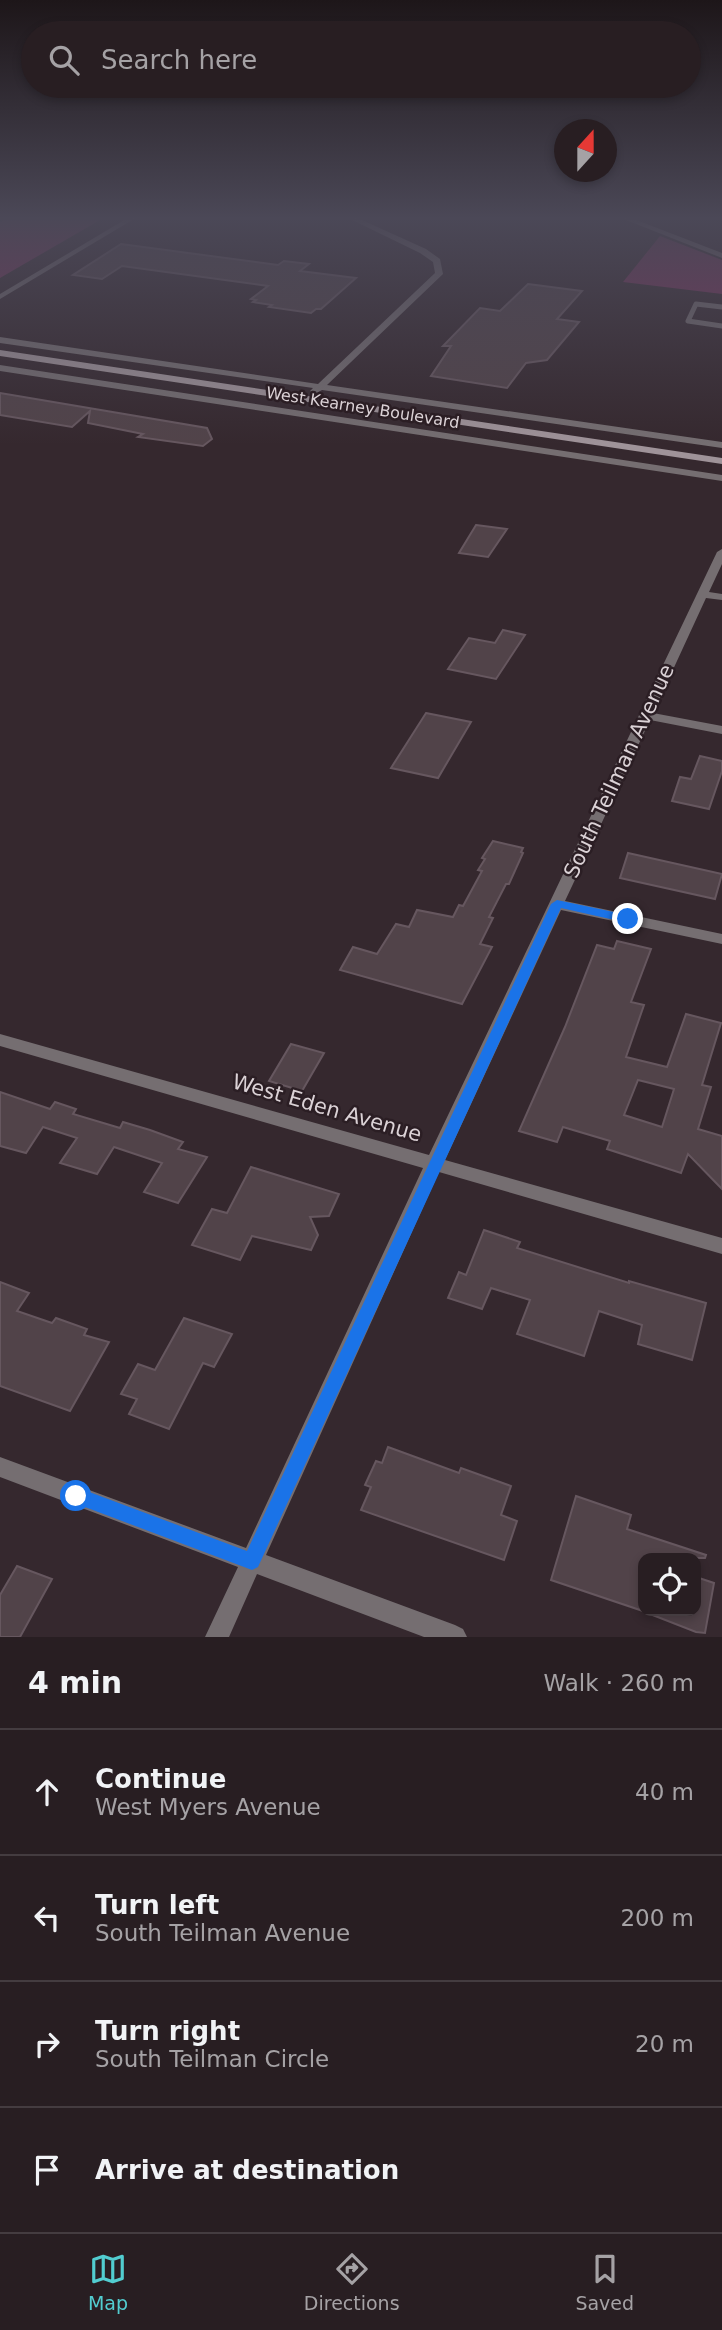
<!DOCTYPE html>
<meta charset="utf-8">
<style>
body{margin:0;font-family:"DejaVu Sans",sans-serif;background:#30272a;color:#f1f3f6}
.controls{position:absolute;right:21px;bottom:21px;display:grid;overflow:hidden;border-radius:14px;box-shadow:0 4px 10px #0003}
.controls button{width:63px;height:63px;display:grid;place-items:center;padding:0;border:0;border-bottom:2px solid #443c40;background:#281e22;color:#f1f3f6;font:35px sans-serif}
.compass{position:absolute;left:554px;top:119px;width:63px;height:63px;border-radius:50%;background:#281e22;box-shadow:0 4px 10px #0003;rotate:21deg}
.stop{position:absolute;width:21px;height:21px;margin:-16px;border:5px solid #1a73e8;border-radius:50%;background:#fff}
.stop.end{background:#1a73e8;border-color:#fff;box-shadow:0 2px 7px #0008}
.list{margin:0;padding:0;list-style:none}
h2{display:flex;justify-content:space-between;align-items:center;height:91px;margin:0;padding:0 28px;font-size:30px}
h2 small{font-size:23px;font-weight:400;color:#a5a2a5}
.list li{display:grid;grid-template-columns:46px 1fr auto;gap:21px;align-items:center;box-sizing:border-box;height:126px;padding:0 28px;border-top:2px solid #443c40}
.list b{display:block;font-size:26px;white-space:nowrap}
.list p{margin:0;font-size:23px;white-space:nowrap;color:#a5a2a5}
.list em{font-size:23px;font-style:normal;color:#a5a2a5}
.icon{flex:none;width:38px;height:38px;fill:none;stroke:currentColor;stroke-width:2;stroke-linecap:round;stroke-linejoin:round}
.map{position:relative;flex:none;width:722px;height:1637px;overflow:hidden}
.search{position:absolute;background:#281e22;box-shadow:0 4px 10px #0003;left:21px;right:21px;top:21px;height:77px;display:flex;align-items:center;gap:18px;box-sizing:border-box;padding:0 24px;border-radius:38px;color:#a5a2a5;font-size:26px}
.sheet{height:595px;background:#281e22}
nav{display:flex;justify-content:space-around;align-items:center;box-sizing:border-box;height:98px;border-top:2px solid #443c40;background:#281e22;font-size:19px;color:#a5a2a5}
nav a{display:grid;justify-items:center;gap:4px}
nav .on{color:#52cdd0}
.map>svg:first-child{display:block}
.green{fill:#7d325d}
.building{fill:#514349;stroke:#66575f;stroke-width:2;fill-rule:evenodd}
.lines{fill:none;stroke-linecap:round;stroke-linejoin:round}
.service{stroke:#756e71;stroke-width:5}
.minor{fill:#756e71;fill-rule:evenodd}
.tertiary{fill:#756e71;fill-rule:evenodd}
.secondary{fill:#9f9399;fill-rule:evenodd}
.route{fill:#1a73e8}
.labels{text-anchor:middle;stroke-width:5;stroke-linejoin:round;paint-order:stroke}
.far-street-label{font-size:16px;fill:#dbd2d6;stroke:#2b1e24}
.near-street-label{font-size:21px;fill:#dbd2d6;stroke:#2b1e24}
</style>
<div class="map">
<svg width="722" height="1637" viewBox="0 0 722 1637">
<rect width="100%" height="100%" fill="#35282e"/>
<!-- green -->
<g class="green">
<path d="M11,216H107L0,278V222Z"/>
<path d="M660,236L722,260V294L623,282Z"/>
</g>
<!-- building -->
<g class="building">
<path d="M121,244L278,265L284,261L309,264L300,271L356,278L321,309H316L311,313L269,307L272,305L253,302L256,300L251,299L268,286L122,266L102,279L73,275Z"/>
<path d="M528,284L582,291L557,319L579,322L547,360L526,363L507,388L431,376L451,346H443L480,308L500,311Z"/>
<path d="M0,393L207,428L212,439L203,446L138,437L143,434L88,423L90,411L72,427L0,415Z"/>
<path d="M476,525L507,529L488,557L459,553Z"/>
<path d="M503,630L525,635L496,679L448,669L469,638L495,643Z"/>
<path d="M426,713L471,722L438,778L391,768Z"/>
<path d="M700,756L722,761V771L709,809L672,801L680,777L691,779Z"/>
<path d="M493,841L523,848L521,852L523,853L509,884H506L489,917L493,918L480,944L492,947L462,1004L340,970L353,947L377,954L396,924L409,927L417,910L453,917L459,905L463,906L482,871L478,870L485,859L482,858Z"/>
<path d="M628,853L722,874L715,899L620,878Z"/>
<path d="M617,941L651,949L631,1002L644,1005L626,1057L667,1067L686,1014L721,1023L702,1085L711,1087L698,1129L722,1136V1189L688,1154L681,1173L607,1149L610,1141L563,1127L557,1142L519,1131L565,1027L597,945L614,949ZM638,1080L674,1089L662,1127L624,1115Z"/>
<path d="M291,1044L324,1053L302,1091L269,1081Z"/>
<path d="M0,1092L50,1109L55,1102L76,1109L73,1114L120,1128L123,1122L150,1130L183,1142L178,1149L207,1157L178,1203L144,1192L162,1163L114,1147L97,1174L60,1163L77,1138L43,1127L26,1153L0,1146Z"/>
<path d="M251,1167L339,1194L329,1216L310,1217L318,1235L311,1250L252,1236L240,1260L192,1245L212,1209L227,1213Z"/>
<path d="M484,1230L520,1242L517,1248L629,1283V1281L706,1303L692,1360L638,1344L642,1325L599,1311L584,1356L517,1334L530,1300L491,1288L482,1309L448,1298L459,1272L466,1275Z"/>
<path d="M0,1282L29,1293L17,1311L52,1323L56,1318L87,1329L84,1335L109,1342L70,1411L0,1386Z"/>
<path d="M184,1318L232,1334L214,1367L203,1363L169,1429L129,1414L137,1399L121,1394L138,1364L155,1370Z"/>
<path d="M388,1447L459,1473L461,1468L511,1486L501,1515L517,1521L504,1560L361,1510L371,1487L365,1485L376,1461L382,1463Z"/>
<path d="M576,1496L631,1515L627,1529L706,1555L705,1558H643V1611L551,1580Z"/>
<path d="M17,1566L52,1579L20,1637H0V1595Z"/>
<path d="M696,1577L714,1583L705,1633L696,1632L650,1614V1611H696Z"/>
</g>
<g class="lines">
<!-- service -->
<path class="service" d="M722,307L696,304L688,321L722,326"/>
<!-- minor -->
<g class="minor">
<path d="M344,216H353L426,249L440,259L443,274L327,385L722,442V448L322,390L315,394L310,391L313,388L0,343V337L318,384L435,273L433,262L420,253Z"/>
<path d="M616,216H626L722,253V258Z"/>
<path d="M0,365L722,475V481L0,371Z"/>
<path d="M722,549V564L709,592L722,594V600L706,598L653,713L722,726V734L650,720L565,901L722,934V944L561,910L445,1160L722,1238V1254L439,1172L266,1555L455,1625L463,1629L467,1637H424L257,1574L229,1637H205L238,1567L0,1477V1457L246,1548L423,1168L0,1046V1034L429,1155L717,552Z"/>
</g>
<!-- tertiary -->
<path class="tertiary" d="M131,216H139L0,299V294Z"/>
<!-- secondary -->
<path class="secondary" d="M0,350L722,458V464L0,356Z"/>
</g>
<!-- sky -->
<linearGradient id="sky" x2="0" y2="1"><stop stop-color="#1d1619"/><stop offset="0.49" stop-color="#4b4857"/><stop offset="1" stop-color="#4b4857" stop-opacity="0"/></linearGradient>
<rect width="722" height="445" fill="url(#sky)"/>
<!-- route -->
<path class="route" d="M557,900L628,915L634,919L628,923L561,908L258,1567L252,1570L69,1501L67,1496L69,1490L76,1487L247,1551L551,904Z"/>
<g class="labels">
<!-- far-street labels -->
<g class="far-street-label">
<text transform="translate(363 407) rotate(9)" y="6">West Kearney Boulevard</text>
</g>
<!-- near-street labels -->
<g class="near-street-label">
<text transform="translate(619 771) rotate(-65)" y="7">South Teilman Avenue</text>
<text transform="translate(327 1108) rotate(16)" y="7">West Eden Avenue</text>
</g>
</g>
</svg>
<div class="controls">
<button><svg class="icon" aria-label="locate" viewBox="0 0 24 24"><circle cx="12" cy="12" r="6"/><path d="M12 2v4M12 18v4M2 12h4M18 12h4"/></svg></button>
</div>
<svg class="compass" viewBox="-18 -18 36 36"><path d="M0-13l5 13h-10z" fill="#e53935"/><path d="M0 13l5-13h-10z" fill="#a5a2a5"/></svg>
<div class="stop" style="left:76px;top:1496px"></div>
<div class="stop end" style="left:628px;top:919px"></div>
<div class="search"><svg class="icon" aria-label="search" viewBox="0 0 24 24"><circle cx="10" cy="10" r="6"/><path d="M15 15l6 6"/></svg>Search here</div>
</div>
<section class="sheet">
<h2>4 min<small>Walk · 260 m</small></h2>
<ul class="list">
<li><svg class="icon" aria-label="ahead" viewBox="0 0 24 24"><path d="M12 20V5M6 11l6-6 6 6"/></svg><div><b>Continue</b><p>West Myers Avenue</p></div><em>40 m</em></li>
<li><svg class="icon" aria-label="left" viewBox="0 0 24 24"><path d="M17 20v-9H6M10 6l-5 5 5 5"/></svg><div><b>Turn left</b><p>South Teilman Avenue</p></div><em>200 m</em></li>
<li><svg class="icon" aria-label="right" viewBox="0 0 24 24"><path d="M7 20v-9h11M14 6l5 5-5 5"/></svg><div><b>Turn right</b><p>South Teilman Circle</p></div><em>20 m</em></li>
<li><svg class="icon" aria-label="arrive" viewBox="0 0 24 24"><path d="M6 21V4h12l-3 4 3 4H6"/></svg><div><b>Arrive at destination</b></div></li>
</ul>
</section>
<nav>
<a class="on"><svg class="icon" aria-label="map" viewBox="0 0 24 24"><path d="M3 6l6-2 6 2 6-2v14l-6 2-6-2-6 2zM9 4v14M15 6v14"/></svg>Map</a>
<a><svg class="icon" aria-label="directions" viewBox="0 0 24 24"><path d="M12 3l9 9-9 9-9-9zM9 14v-3h6M13 9l2 2-2 2"/></svg>Directions</a>
<a><svg class="icon" aria-label="saved" viewBox="0 0 24 24"><path d="M7 4h10v16l-5-4-5 4z"/></svg>Saved</a>
</nav>
